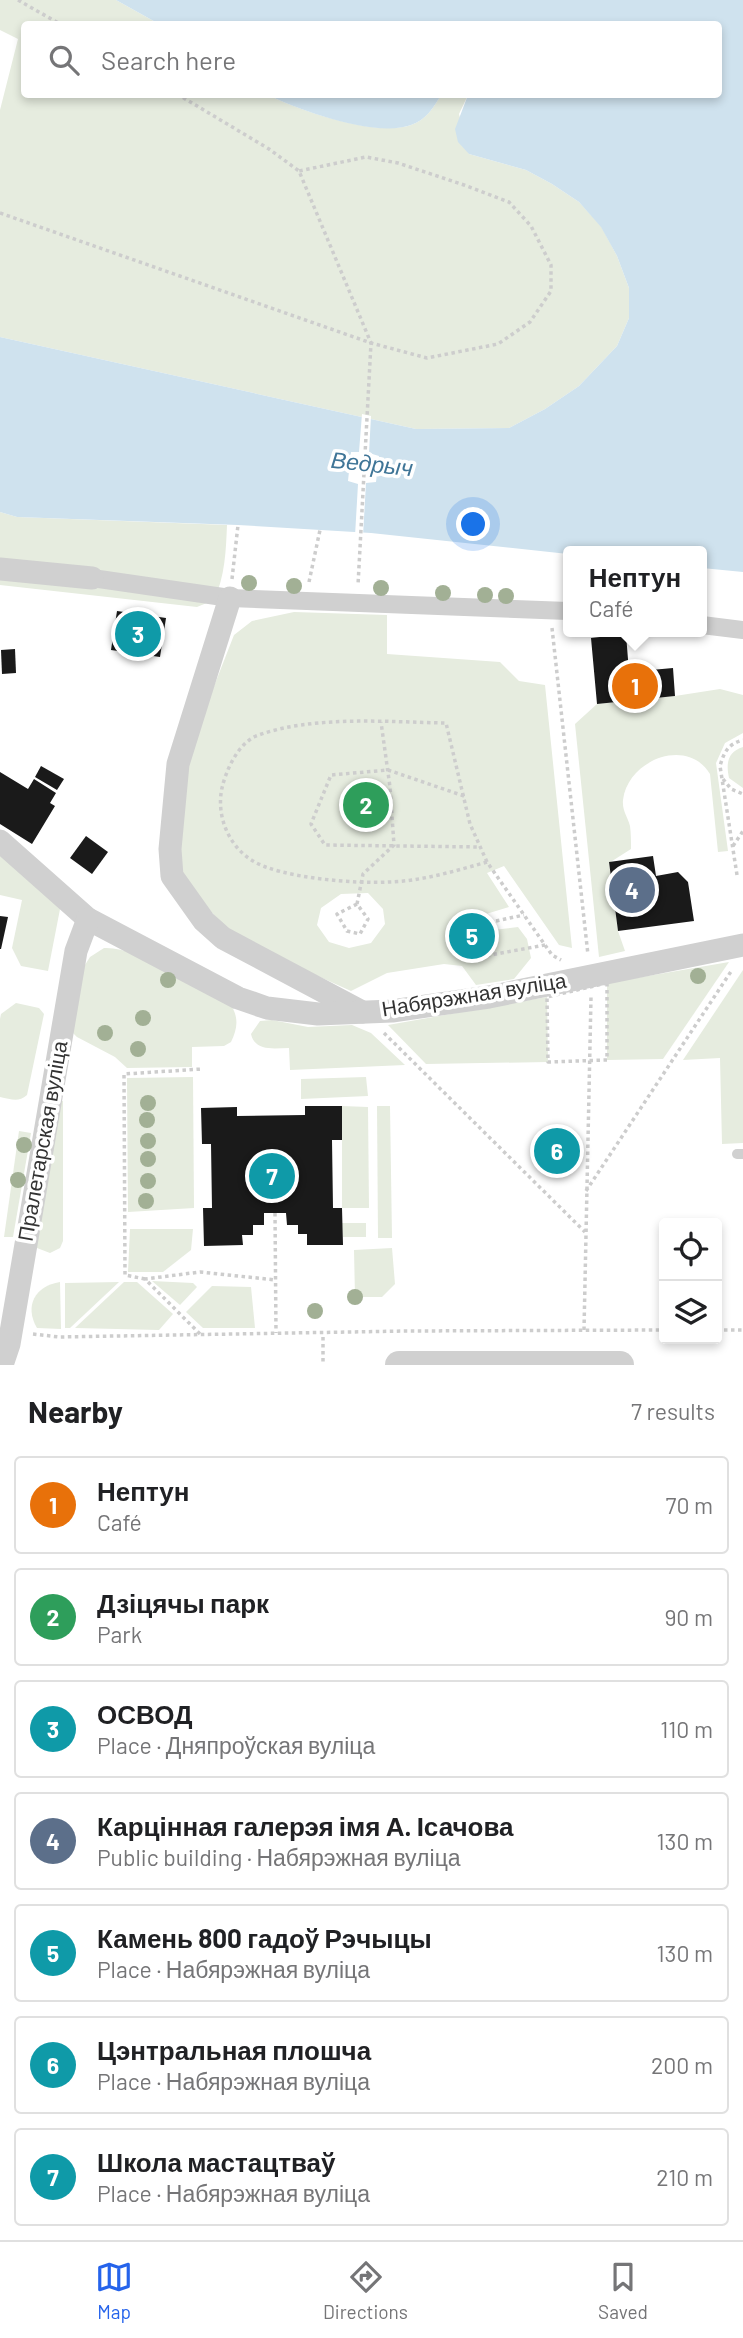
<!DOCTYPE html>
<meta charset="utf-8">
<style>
body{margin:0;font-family:Barlow,sans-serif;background:#f2f2f2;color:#202124}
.controls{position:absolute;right:21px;bottom:21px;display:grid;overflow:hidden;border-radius:7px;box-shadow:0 4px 10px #0003}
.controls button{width:63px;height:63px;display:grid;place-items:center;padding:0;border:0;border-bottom:2px solid #e0e0e0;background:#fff;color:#202124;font:35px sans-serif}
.you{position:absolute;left:474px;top:525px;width:24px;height:24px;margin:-18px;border:5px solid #fff;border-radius:50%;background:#1a73e8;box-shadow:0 0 0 10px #1a73e833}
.badge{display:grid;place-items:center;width:46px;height:46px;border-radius:50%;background:#2563eb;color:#fff;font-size:23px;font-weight:700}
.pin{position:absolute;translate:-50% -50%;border:4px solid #fff;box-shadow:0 2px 7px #0006}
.popup{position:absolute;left:563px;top:546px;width:144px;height:91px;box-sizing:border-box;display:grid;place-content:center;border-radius:7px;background:#fff;filter:drop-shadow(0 2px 5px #0005);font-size:23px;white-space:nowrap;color:#757577}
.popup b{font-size:26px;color:#202124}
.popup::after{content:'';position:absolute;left:50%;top:100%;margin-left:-14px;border:14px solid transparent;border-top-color:#fff}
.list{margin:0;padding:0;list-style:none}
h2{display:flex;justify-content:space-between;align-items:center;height:91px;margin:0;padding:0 28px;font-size:30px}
h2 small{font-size:23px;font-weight:400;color:#757577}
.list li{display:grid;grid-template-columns:46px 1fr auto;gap:21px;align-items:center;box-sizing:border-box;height:98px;margin:0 14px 14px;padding:0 14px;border:2px solid #e0e0e0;border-radius:7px}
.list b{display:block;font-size:26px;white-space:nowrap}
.list p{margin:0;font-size:23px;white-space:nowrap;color:#757577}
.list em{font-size:23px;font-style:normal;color:#757577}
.icon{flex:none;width:38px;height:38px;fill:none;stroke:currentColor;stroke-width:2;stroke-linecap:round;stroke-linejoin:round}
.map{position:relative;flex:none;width:743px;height:1365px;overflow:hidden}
.search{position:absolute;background:#fff;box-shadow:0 4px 10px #0003;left:21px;right:21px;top:21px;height:77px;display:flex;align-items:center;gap:18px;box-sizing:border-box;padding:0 24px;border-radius:7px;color:#757577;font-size:26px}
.sheet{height:875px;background:#fff}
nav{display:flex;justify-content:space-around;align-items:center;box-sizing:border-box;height:98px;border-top:2px solid #e0e0e0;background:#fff;font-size:19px;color:#757577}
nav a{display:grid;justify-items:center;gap:4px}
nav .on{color:#2563eb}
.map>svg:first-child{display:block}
.green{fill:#e6ecdf;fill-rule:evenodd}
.water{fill:#cfe2ee}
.pier{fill:#fff}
.building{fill:#1a1a1a}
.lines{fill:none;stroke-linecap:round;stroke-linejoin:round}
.path{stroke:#cdcdcd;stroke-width:3.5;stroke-dasharray:3.5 3.5;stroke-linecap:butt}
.service{stroke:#d0d0d0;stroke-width:10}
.pedestrian{stroke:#d0d0d0;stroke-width:18}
.minor{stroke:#d0d0d0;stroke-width:23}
.tertiary{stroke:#d0d0d0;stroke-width:28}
.tree{fill:#a2b095}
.labels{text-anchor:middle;stroke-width:7;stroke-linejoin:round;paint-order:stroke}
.street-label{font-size:21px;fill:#333;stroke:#fff}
.water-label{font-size:23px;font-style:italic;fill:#3f7597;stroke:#fff}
</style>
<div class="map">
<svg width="743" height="1365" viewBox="0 0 743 1365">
<rect width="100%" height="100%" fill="#fff"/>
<!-- green -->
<g class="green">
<path d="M0,0H116L159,24H24V94L268,95C301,111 376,137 411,125C426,120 434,107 441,95H468L459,114L469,154L526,170L552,184L579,202L601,226L617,256L629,288V318L617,346L579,386L545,409L509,428L416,429L0,337V110L18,39L0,30Z"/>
<path d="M0,512L17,517L227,525C226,550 225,577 214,600L197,607L0,585Z"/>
<path d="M294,612L387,615V654L500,662L519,681L545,685L572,948L559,945L504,866L487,873L509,907L486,914L494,930L518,927L527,939L531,958L514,979L476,985L462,966L444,964L387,973L351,991L236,939L177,874L184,763L234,635L252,621ZM368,893L383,909L385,924L371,943L349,948L329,942L317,925L321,908L341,894Z"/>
<path d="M720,689L743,695V733L725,743L716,763L728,851L718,852L710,774C688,737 628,759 623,800C622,811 628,817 630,826C631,833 631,842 631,849L609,863L618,931L625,951L599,957L575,724L597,704L675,696Z"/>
<path d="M743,747V788L729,778C726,764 727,752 743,747Z"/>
<path d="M0,853L61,904L48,971L21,966L12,948L22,900L0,895Z"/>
<path d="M104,948C138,946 202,989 232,1007C239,1019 237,1030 231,1042L224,1046L192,1047V1067L127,1068L115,1057L77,1037L72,1032L83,968L90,957Z"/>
<path d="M729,962L663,1059L607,1060V983Z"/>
<path d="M743,970V1143L722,1144L720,1058L683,1060Z"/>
<path d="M547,997L548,1062L426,1064L388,1025Z"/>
<path d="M16,1003L39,1008L44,1014L27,1095C18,1103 11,1099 0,1097V1019L1,1014Z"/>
<path d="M272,1020L308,1027L352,1025L371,1033L405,1065L290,1070L289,1048C274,1048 255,1052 251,1034L260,1021Z"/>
<path d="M193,1077L194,1208L128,1212L127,1078Z"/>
<path d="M366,1077L368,1096L301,1099V1079Z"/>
<path d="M59,1101H63V1241L60,1248L50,1253L37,1248L34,1241Z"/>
<path d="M342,1106L368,1107L369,1208H342Z"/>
<path d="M377,1106H390L392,1238H378Z"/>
<path d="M19,1131L31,1133L13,1237H4Z"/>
<path d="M342,1223H366V1237H343Z"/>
<path d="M130,1229H193L191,1250L163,1272H128Z"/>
<path d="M392,1248L395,1284L382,1297H355L354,1250Z"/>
<path d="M152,1281L193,1283L197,1287L180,1305Z"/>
<path d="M60,1282L61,1329L37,1328C24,1306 35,1286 60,1282Z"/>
<path d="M119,1282L70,1328H65V1283Z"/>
<path d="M124,1282H137L173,1314L159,1330L75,1328Z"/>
<path d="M212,1286L251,1287L255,1328H203L186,1312Z"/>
</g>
<!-- water -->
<g class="water">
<path d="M116,0H743V572L702,568V551H568V554L371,533L238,525L17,517L0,512V337L416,429L509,428L545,409L579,386L617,346L629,318V288L617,256L601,227L579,202L552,184L526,170L469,154L458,142L455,129L468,95L718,94V24H159Z"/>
<path d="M268,95L441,94V95C434,107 426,120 411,125C376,138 301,111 268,95Z"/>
</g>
<!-- pier -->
<path class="pier" d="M362,414L371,416L369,453L379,456L376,482L366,483L363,536H355L358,484L348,481L351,452H359Z"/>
<!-- building -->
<g class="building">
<path d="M117,611L166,618L160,657L111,650Z"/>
<path d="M626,634L629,672L673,668L675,696L597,704L591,638Z"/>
<path d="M15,649L16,673L2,674L1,650Z"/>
<path d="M41,766L64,779L57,790L35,777Z"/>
<path d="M0,772L28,789L34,779L56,793L50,803L55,806L32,844L0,824Z"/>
<path d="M86,836L108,852L92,874L70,858Z"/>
<path d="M653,856L656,876L678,872L688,882L694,921L618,931L609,862Z"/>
<path d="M0,916L8,917L1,949H0Z"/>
<path d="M305,1106H342V1140H332L333,1208H342L343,1245H307V1234H298V1225H287L286,1213H264V1225H253V1235H242L243,1245L204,1246L203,1208H212L211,1144H202L201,1108L237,1107V1116L305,1115Z"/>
</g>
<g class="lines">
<!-- path -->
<g class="path">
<path d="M18,0L60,24"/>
<path d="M177,94L269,149L299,171L371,343L358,585"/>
<path d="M0,213L371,343L427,358L498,344L530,322L551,291V265L531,226L509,202L464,185L398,163L366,157L299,171"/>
<path d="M232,579L238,525"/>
<path d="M309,582L320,530"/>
<path d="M552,628L588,955"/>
<path d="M723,779L731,789L743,794"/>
<path d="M464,796L388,770L331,775L311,824L325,845L480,847"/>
<path d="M733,846L743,831"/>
<path d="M487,862C455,871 422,881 389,882C355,884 281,878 253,861C228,846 216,815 222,788C226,770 238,744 256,736C312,715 387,722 446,723L470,824L487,862L552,955L561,960"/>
<path d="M737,875L720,766C724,752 728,744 743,740"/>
<path d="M357,904L337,914L347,931L360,934L368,919L357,904L363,874L394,845L390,787L381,722"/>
<path d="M496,921L524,915"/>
<path d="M472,943L474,958L545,945"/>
<path d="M607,983V1060L548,1062L547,997Z"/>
<path d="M384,1033L585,1232"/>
<path d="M586,1191L732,970"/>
<path d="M275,1213L276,1333"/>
<path d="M145,1279L125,1275L124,1074L202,1069"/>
<path d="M584,1330L591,997"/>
<path d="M717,1330H743"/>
<path d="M33,1334L59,1337L407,1331L664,1330"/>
<path d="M200,1334L145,1279L200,1272L276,1280"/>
<path d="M323,1337V1365"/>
</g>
<!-- service -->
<path class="service" d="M737,1154H743"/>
<!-- pedestrian -->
<g class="pedestrian">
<path d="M92,578L230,598L568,611"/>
<path d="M702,625L743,630"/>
</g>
<!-- minor -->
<g class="minor">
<path d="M0,569L92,578"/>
<path d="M230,598L178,764L170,849L172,876L204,921L223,938L362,1012"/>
<path d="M0,841L88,919L238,998L267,1008L318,1014L392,1011L489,997L743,945"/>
<path d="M2,1365L9,1344L76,951L88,919"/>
</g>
<!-- tertiary -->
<path class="tertiary" d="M399,1365H620"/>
</g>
<!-- trees -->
<g class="tree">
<circle cx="249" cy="583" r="8"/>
<circle cx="294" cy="586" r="8"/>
<circle cx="381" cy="588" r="8"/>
<circle cx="443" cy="593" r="8"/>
<circle cx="485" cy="595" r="8"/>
<circle cx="506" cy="596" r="8"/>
<circle cx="698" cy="976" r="8"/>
<circle cx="168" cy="980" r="8"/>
<circle cx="143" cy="1018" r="8"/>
<circle cx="105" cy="1033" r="8"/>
<circle cx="138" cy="1049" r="8"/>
<circle cx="148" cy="1103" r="8"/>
<circle cx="147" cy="1120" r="8"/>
<circle cx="148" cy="1141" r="8"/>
<circle cx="24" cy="1145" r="8"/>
<circle cx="148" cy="1159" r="8"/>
<circle cx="18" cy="1180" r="8"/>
<circle cx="148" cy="1181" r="8"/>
<circle cx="146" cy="1201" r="8"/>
<circle cx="355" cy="1297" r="8"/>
<circle cx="315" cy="1311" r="8"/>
</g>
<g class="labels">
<!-- street labels -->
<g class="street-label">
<text transform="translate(474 995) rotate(-9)" y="7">Набярэжная вуліца</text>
<text transform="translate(43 1141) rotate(-80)" y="7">Пралетарская вуліца</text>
</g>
<!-- water labels -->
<g class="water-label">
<text transform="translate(372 464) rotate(6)" y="8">Ведрыч</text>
</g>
</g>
</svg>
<div class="controls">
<button><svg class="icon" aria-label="locate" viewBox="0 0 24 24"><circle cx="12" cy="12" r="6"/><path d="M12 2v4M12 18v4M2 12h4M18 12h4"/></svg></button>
<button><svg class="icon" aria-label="layers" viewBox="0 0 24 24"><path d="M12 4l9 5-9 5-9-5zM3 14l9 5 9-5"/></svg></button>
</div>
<div class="you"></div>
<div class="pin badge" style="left:635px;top:686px;background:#e8710a">1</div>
<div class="popup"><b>Нептун</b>Café</div>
<div class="pin badge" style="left:366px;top:805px;background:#2e9e5b">2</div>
<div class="pin badge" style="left:138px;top:634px;background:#0f9aa8">3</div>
<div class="pin badge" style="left:632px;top:890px;background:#5c6f8a">4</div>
<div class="pin badge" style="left:472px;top:936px;background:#0f9aa8">5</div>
<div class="pin badge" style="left:557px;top:1151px;background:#0f9aa8">6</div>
<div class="pin badge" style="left:272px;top:1176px;background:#0f9aa8">7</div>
<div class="search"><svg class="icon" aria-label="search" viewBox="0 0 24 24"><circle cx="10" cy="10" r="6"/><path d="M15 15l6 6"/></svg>Search here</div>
</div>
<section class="sheet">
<h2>Nearby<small>7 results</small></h2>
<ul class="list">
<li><span class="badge" style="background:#e8710a">1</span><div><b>Нептун</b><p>Café</p></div><em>70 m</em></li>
<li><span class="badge" style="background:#2e9e5b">2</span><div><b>Дзіцячы парк</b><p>Park</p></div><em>90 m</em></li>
<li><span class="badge" style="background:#0f9aa8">3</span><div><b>ОСВОД</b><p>Place · Дняпроўская вуліца</p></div><em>110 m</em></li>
<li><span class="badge" style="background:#5c6f8a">4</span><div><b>Карцінная галерэя імя А. Ісачова</b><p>Public building · Набярэжная вуліца</p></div><em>130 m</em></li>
<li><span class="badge" style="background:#0f9aa8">5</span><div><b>Камень 800 гадоў Рэчыцы</b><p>Place · Набярэжная вуліца</p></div><em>130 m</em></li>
<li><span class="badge" style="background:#0f9aa8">6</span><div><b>Цэнтральная плошча</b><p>Place · Набярэжная вуліца</p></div><em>200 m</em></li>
<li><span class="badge" style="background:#0f9aa8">7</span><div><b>Школа мастацтваў</b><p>Place · Набярэжная вуліца</p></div><em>210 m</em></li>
</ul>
</section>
<nav>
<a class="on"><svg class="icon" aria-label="map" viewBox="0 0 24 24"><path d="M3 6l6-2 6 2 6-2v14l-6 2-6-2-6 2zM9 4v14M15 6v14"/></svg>Map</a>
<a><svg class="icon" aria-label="directions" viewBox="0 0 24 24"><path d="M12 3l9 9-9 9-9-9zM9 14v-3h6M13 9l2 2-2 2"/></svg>Directions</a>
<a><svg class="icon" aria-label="saved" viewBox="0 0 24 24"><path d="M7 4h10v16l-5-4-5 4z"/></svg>Saved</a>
</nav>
